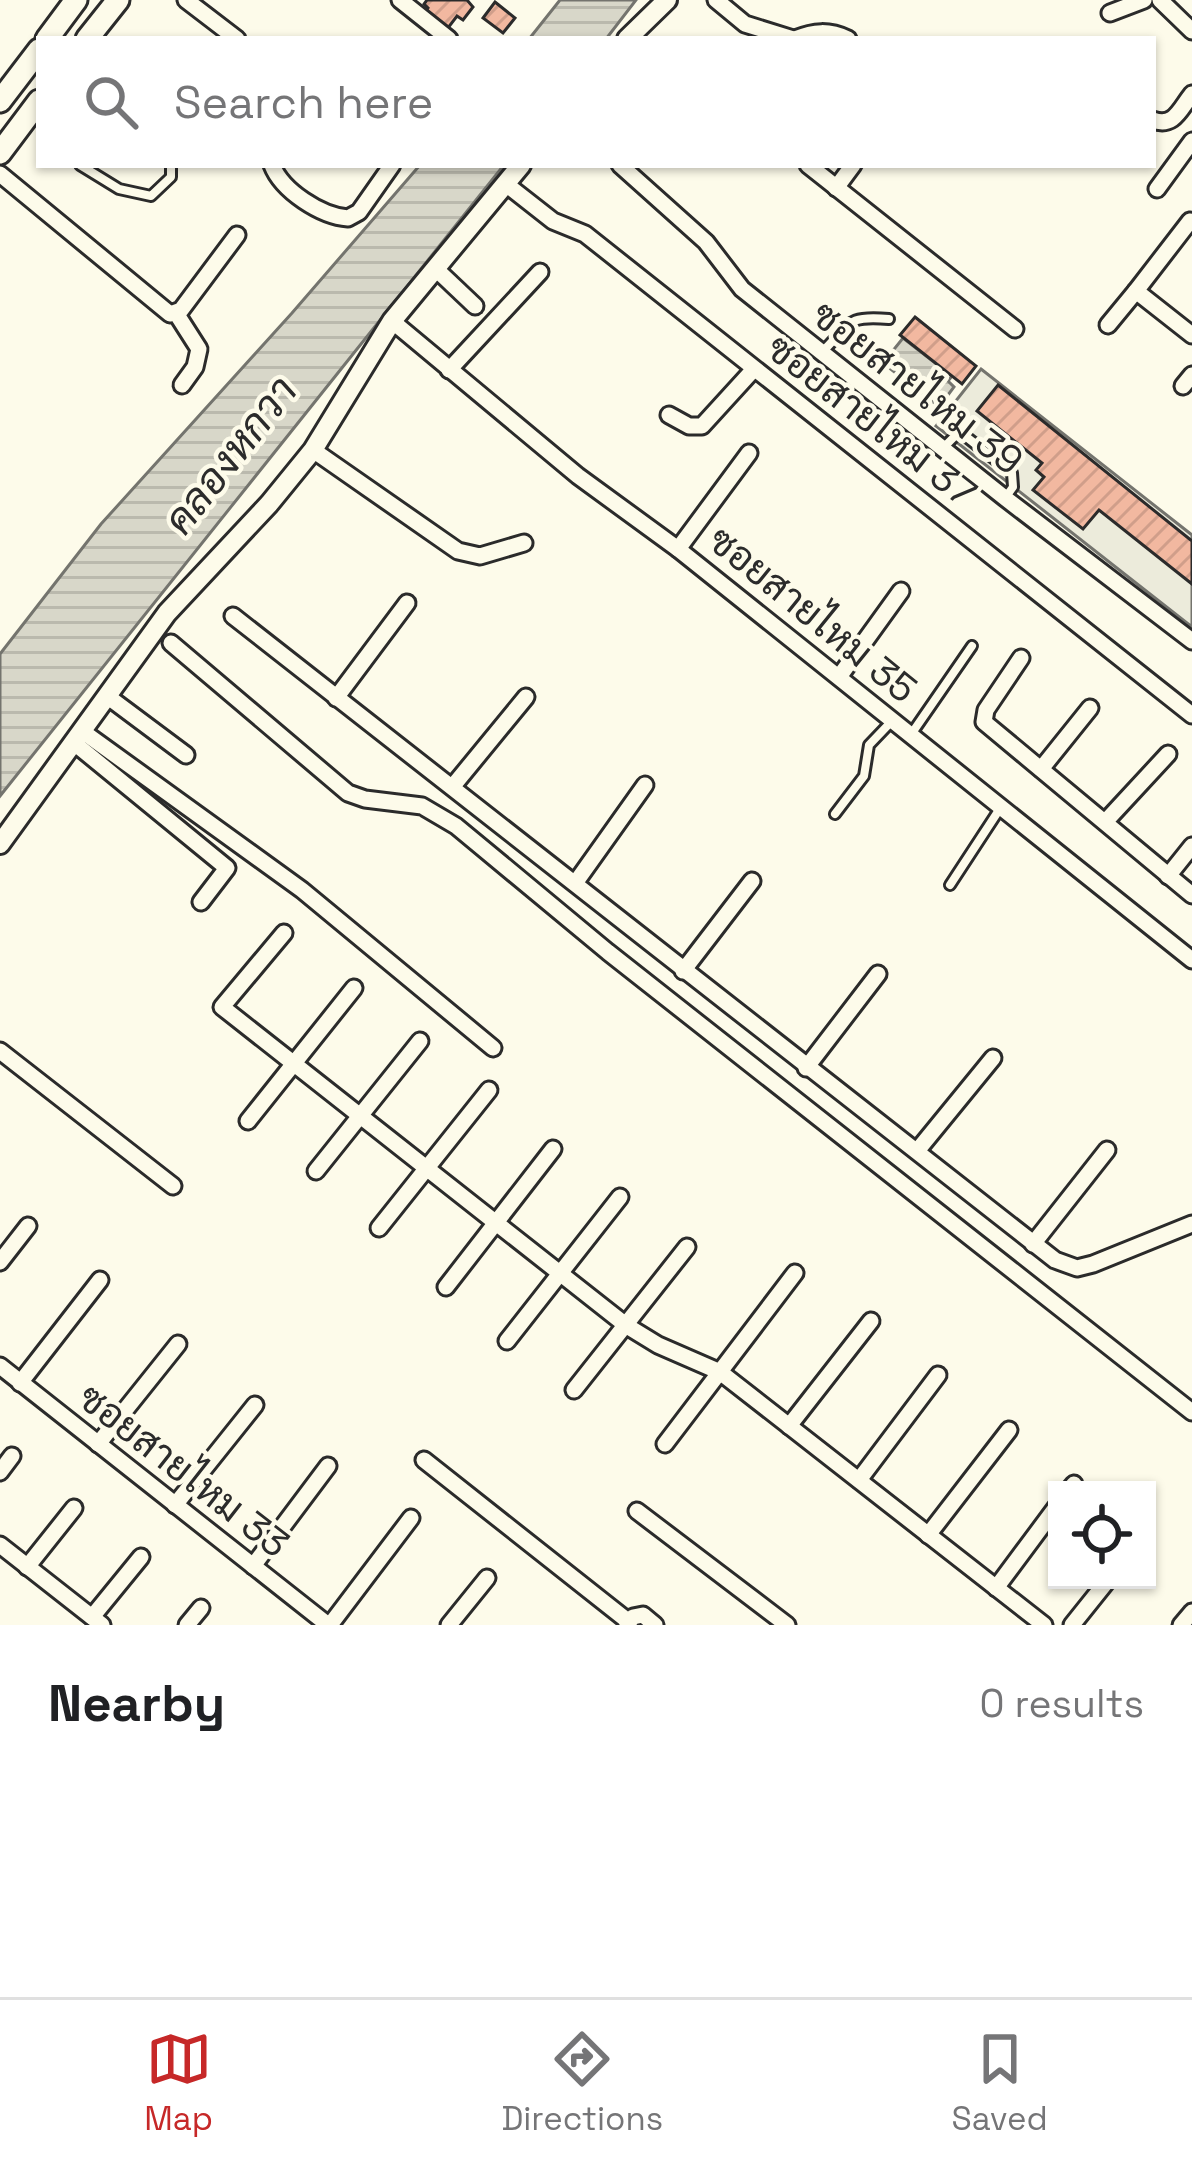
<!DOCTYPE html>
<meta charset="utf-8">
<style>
body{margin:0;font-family:"Space Grotesk",Sarabun,sans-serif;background:#f2f2f2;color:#202124}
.controls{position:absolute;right:36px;bottom:36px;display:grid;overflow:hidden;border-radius:0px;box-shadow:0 3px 9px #0004}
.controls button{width:108px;height:108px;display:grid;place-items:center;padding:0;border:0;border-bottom:3px solid #e0e0e0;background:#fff;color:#202124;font:60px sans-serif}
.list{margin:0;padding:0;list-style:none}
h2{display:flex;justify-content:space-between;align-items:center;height:156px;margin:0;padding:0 48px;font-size:51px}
h2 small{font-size:39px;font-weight:400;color:#757577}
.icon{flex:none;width:66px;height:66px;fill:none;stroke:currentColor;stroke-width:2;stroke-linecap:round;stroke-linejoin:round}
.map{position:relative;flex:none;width:1192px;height:1625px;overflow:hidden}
.search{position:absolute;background:#fff;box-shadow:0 3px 9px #0004;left:36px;right:36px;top:36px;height:132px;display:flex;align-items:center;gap:30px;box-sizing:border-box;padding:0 42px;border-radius:0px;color:#757577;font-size:45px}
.sheet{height:372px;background:#fff}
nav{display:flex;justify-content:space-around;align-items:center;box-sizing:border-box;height:168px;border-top:3px solid #e0e0e0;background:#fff;font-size:33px;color:#757577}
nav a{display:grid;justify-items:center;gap:6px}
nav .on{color:#c62828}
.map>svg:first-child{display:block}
.park{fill:#ecebdb;stroke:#74746e;stroke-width:3}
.water{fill:url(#water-rules);stroke:#74746e;stroke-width:3}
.building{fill:url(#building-hatch);stroke:#2b2b2b;stroke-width:3}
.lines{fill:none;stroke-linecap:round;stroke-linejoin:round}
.service-casing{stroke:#2b2b2b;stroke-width:14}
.minor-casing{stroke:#2b2b2b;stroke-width:21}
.tertiary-casing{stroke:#2b2b2b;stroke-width:24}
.secondary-casing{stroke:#2b2b2b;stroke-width:27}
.service{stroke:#fdfbea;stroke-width:8}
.minor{stroke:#fdfbea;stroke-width:15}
.tertiary{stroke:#fdfbea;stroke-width:18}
.secondary{stroke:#fdfbea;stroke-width:21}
.labels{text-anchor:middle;stroke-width:9;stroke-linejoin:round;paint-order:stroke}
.street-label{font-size:39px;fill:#2b2b2b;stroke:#fdfbea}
.water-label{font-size:42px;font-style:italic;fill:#2b2b2b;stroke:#fdfbea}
</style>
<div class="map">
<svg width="1192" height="1625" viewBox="0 0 1192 1625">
<defs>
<pattern id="water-rules" width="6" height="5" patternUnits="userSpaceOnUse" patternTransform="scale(3)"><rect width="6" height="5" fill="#d8d7c9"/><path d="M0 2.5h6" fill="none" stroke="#bab9ad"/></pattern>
<pattern id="building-hatch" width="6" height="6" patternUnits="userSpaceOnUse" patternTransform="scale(3)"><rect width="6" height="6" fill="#f2b8a0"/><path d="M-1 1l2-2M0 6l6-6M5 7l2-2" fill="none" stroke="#d09e8a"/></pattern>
</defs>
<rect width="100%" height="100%" fill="#fdfbea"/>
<!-- park -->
<path class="park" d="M981,369L1192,535V627L936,426Z"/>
<!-- water -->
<g class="water">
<path d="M560,0H636L606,39H529Z"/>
<path d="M420,165H504L0,796V654L101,524L292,313Z"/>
<path d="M903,338L952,376L948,381L954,387L939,407L883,363Z"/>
</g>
<!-- building -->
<g class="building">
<path d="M427,0H467L473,7L463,20L457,16L448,28L426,11L428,8L424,4Z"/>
<path d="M495,2L515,18L503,33L483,18Z"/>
<path d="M915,317L976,366L962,384L900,335Z"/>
<path d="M998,385L1192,541V584L1099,510L1083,529L1033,490L1044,477L1036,470L1042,463L977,411Z"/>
</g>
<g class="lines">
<defs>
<g id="service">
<path d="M80,165L119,189L151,196L171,177V165"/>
<path d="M822,352C851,324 845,315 889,319"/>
<path d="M944,447L956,435H964L1012,473L1013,487L1005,498"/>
<path d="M912,733L972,646"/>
<path d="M835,814L864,776L869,745L891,722"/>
<path d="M950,885L1001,807"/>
</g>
<g id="minor">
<path d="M186,0L237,39"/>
<path d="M400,0L449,39"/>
<path d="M716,0L745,24L793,39"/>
<path d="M1160,0L1192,31"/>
<path d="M1110,13L1144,0"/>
<path d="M795,39C814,31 829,30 848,39"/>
<path d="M1153,120C1174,128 1180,109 1192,94"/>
<path d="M272,165C282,191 321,216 348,218L359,212L392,165"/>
<path d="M620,165L706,242L742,289L1005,498L1192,641"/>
<path d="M808,165L1015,329"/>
<path d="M0,174L170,314L181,310L237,235"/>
<path d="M507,185L553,221L585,234L1192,715"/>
<path d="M836,188L853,165"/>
<path d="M1157,189L1192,141"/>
<path d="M1190,221L1136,291L1192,335"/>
<path d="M437,270L475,306"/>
<path d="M176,313L199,349L195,367L182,385"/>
<path d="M392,321L578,476L678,549L1192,960"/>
<path d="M1108,325L1136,291"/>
<path d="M449,370L540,272"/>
<path d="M1183,386L1192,375"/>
<path d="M669,415L689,426H702L754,369"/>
<path d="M313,450L458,551L480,556L524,543"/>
<path d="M678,549L749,453"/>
<path d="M233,616L1055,1260L1077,1268L1093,1264L1192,1224"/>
<path d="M171,643L348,793L365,799L422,806L456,826L608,952L1192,1412"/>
<path d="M1021,658L986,710L984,722L1192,895"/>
<path d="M839,677L901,591"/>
<path d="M107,696L186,755"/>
<path d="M336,698L407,603"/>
<path d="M82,731L302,890L493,1048"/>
<path d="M73,742L227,868L201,902"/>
<path d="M1041,769L1090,708"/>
<path d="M453,786L526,697"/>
<path d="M1106,821L1168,754"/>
<path d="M1168,876L1192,846"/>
<path d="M576,882L645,785"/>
<path d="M284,933L222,1007L627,1326L658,1345L720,1372L1044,1625"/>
<path d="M683,971L752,881"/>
<path d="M0,1051L173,1186"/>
<path d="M806,1068L878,974"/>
<path d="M248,1121L354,988"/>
<path d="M917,1151L993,1058"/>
<path d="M316,1171L420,1041"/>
<path d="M379,1228L489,1090"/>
<path d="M1033,1244L1107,1150"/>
<path d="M0,1262L28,1226"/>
<path d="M446,1287L553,1149"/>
<path d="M507,1341L620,1197"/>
<path d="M0,1366L328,1625"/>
<path d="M20,1383L100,1280"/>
<path d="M574,1390L687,1247"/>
<path d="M789,1426L871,1321"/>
<path d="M98,1444L178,1344"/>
<path d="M665,1444L795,1273"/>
<path d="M424,1460L629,1622"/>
<path d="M0,1472L12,1456"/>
<path d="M859,1480L938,1375"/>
<path d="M1069,1490L1074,1484"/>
<path d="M175,1505L255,1405"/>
<path d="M637,1511L787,1625"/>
<path d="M928,1535L1009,1430"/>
<path d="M0,1545L102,1625"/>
<path d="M253,1566L328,1466"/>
<path d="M27,1567L74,1508"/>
<path d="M996,1588L1057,1506"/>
<path d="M92,1617L141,1557"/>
<path d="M187,1625L201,1608"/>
<path d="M330,1625L411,1518"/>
<path d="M449,1625L487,1578"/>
<path d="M627,1625L633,1617L643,1615L655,1625"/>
<path d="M1072,1625L1108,1580"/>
<path d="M1181,1625L1192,1612"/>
</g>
<g id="tertiary">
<path d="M627,39L667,0"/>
<path d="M0,844L167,613L269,504L313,450L392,321L521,165"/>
</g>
<g id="secondary">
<path d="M47,39L76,0"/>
<path d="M87,39L118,0"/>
<path d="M0,101L39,50"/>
<path d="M0,153L39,101"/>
</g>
</defs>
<!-- service casing -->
<use href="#service" class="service-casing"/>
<!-- minor casing -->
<use href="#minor" class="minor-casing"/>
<!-- tertiary casing -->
<use href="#tertiary" class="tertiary-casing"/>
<!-- secondary casing -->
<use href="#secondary" class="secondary-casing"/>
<!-- service -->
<use href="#service" class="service"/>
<!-- minor -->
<use href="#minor" class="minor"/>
<!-- tertiary -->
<use href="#tertiary" class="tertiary"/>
<!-- secondary -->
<use href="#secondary" class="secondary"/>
</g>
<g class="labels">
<!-- street labels -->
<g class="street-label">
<text transform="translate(918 387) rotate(38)" y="14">ซอยสายไหม 39</text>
<text transform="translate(872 420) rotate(38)" y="14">ซอยสายไหม 37</text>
<text transform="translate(813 614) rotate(39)" y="14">ซอยสายไหม 35</text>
<text transform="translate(184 1470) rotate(38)" y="14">ซอยสายไหม 33</text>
</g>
<!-- water labels -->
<g class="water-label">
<text transform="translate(230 455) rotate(-52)" y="15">คลองหกวา</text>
</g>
</g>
</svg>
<div class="controls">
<button><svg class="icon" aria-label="locate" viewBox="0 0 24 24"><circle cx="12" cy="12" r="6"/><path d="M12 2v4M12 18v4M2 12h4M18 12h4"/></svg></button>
</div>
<div class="search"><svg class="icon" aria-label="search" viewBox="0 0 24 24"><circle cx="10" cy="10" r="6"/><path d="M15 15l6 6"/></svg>Search here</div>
</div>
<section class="sheet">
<h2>Nearby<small>0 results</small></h2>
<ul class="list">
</ul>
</section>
<nav>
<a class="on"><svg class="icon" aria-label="map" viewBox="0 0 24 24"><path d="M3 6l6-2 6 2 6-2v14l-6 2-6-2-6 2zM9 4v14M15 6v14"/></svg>Map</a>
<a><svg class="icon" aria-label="directions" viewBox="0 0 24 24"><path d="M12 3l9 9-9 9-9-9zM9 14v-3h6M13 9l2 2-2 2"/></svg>Directions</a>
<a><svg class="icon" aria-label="saved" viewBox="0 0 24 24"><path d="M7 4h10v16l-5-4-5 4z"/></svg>Saved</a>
</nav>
